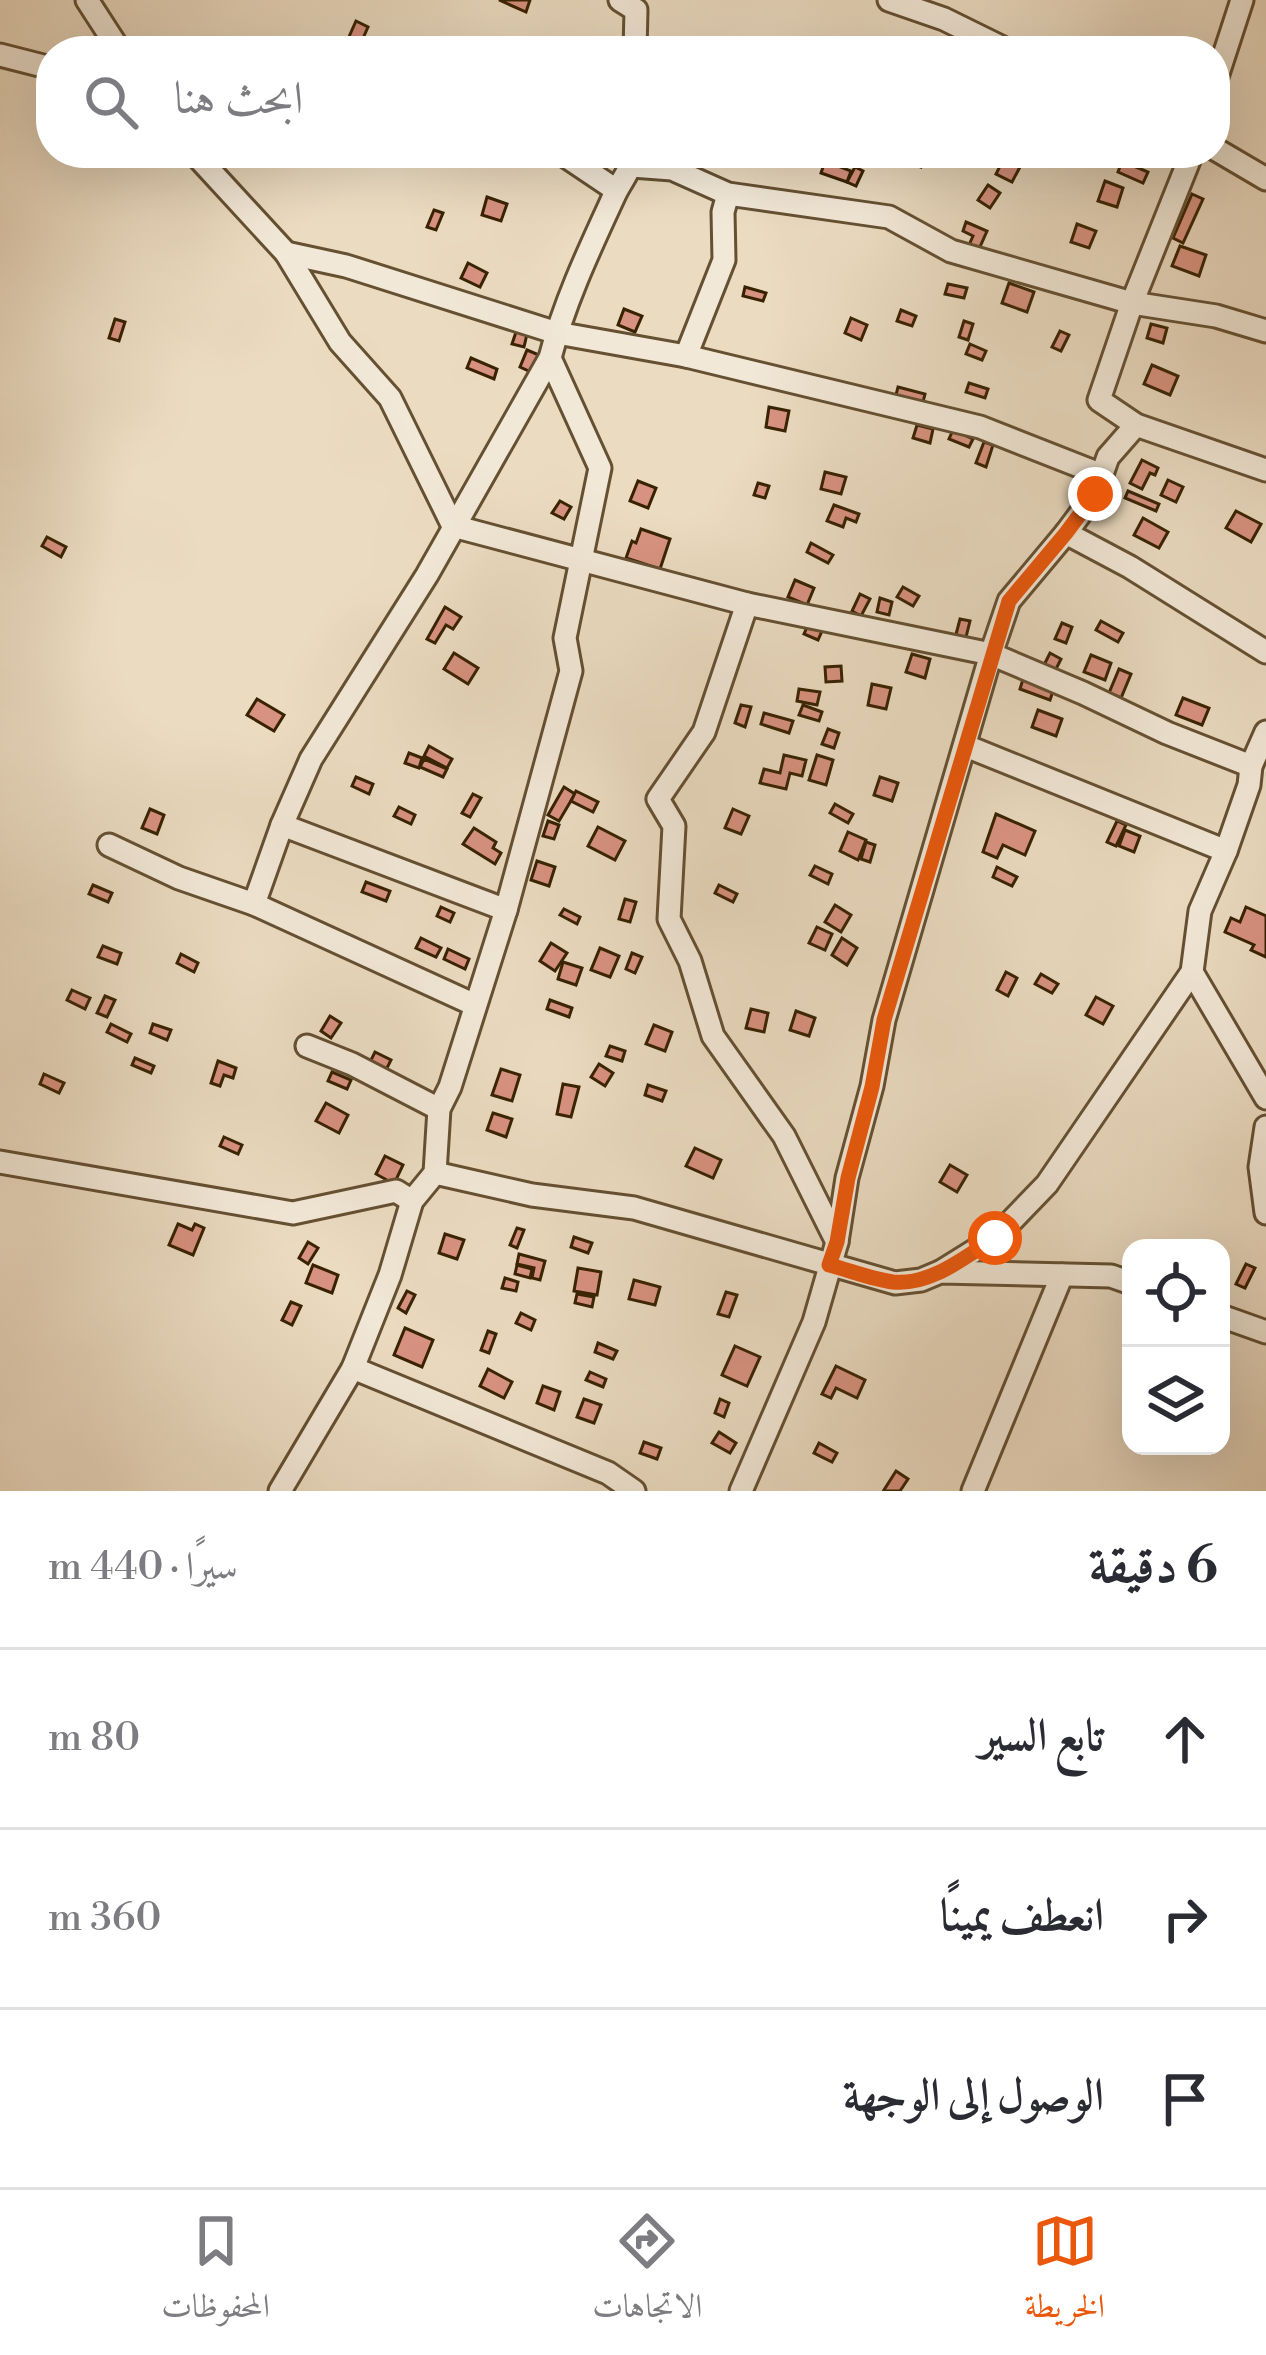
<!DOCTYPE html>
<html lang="ar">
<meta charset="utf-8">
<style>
body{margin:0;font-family:"Libre Bodoni",Amiri,serif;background:#f7f7f7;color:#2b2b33;direction:rtl}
.controls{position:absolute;right:36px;bottom:36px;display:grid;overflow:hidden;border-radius:24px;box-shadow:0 12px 48px #0002}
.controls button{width:108px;height:108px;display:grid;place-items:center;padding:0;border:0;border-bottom:3px solid #e1e1e2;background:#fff;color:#2b2b33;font:60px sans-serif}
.stop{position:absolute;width:36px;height:36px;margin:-27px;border:9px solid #ea580c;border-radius:50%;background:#fff}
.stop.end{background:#ea580c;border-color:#fff;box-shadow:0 3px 12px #0008}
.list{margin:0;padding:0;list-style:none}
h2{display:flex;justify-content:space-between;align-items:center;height:156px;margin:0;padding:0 48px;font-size:51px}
h2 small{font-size:39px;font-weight:400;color:#7c7c81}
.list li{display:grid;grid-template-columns:78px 1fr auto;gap:36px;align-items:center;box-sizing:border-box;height:180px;padding:0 48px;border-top:3px solid #e1e1e2}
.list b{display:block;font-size:45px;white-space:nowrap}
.list em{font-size:39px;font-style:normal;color:#7c7c81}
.icon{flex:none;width:66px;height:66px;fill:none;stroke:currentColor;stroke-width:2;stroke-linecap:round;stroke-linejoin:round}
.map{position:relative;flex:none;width:1266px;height:1491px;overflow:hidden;direction:ltr}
.search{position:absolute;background:#fff;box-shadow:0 12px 48px #0002;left:36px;right:36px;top:36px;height:132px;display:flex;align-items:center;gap:30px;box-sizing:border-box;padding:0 42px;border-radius:48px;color:#7c7c81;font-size:45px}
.sheet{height:696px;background:#fff}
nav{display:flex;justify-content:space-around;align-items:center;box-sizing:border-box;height:168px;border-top:3px solid #e1e1e2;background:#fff;font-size:33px;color:#7c7c81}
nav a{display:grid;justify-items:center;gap:6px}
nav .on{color:#ea580c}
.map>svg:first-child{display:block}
.building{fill:#d89281;stroke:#382202;stroke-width:3}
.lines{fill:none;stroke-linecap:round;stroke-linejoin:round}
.minor-casing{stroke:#655032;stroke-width:27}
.minor{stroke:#f2e8d7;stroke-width:21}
.route{stroke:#ea580c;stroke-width:15}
</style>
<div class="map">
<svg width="1266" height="1491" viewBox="0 0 1266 1491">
<rect width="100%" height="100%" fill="#ebdbc1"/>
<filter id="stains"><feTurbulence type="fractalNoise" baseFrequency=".00167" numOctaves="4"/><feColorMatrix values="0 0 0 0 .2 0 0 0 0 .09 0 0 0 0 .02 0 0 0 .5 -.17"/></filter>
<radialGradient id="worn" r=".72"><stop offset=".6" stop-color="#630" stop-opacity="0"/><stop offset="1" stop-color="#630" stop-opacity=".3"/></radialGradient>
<!-- building -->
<g class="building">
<path d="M499,0H530L526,12Z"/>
<path d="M356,21L368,27L360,45L348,39Z"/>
<path d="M906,153H926L921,167L903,161Z"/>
<path d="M1005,156L1021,165L1012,182L996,174Z"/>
<path d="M825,161L851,171L847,182L821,173Z"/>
<path d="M1122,161L1148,172L1143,183L1118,172Z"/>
<path d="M855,167L863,171L856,186L847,182Z"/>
<path d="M1105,181L1123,188L1117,207L1098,201Z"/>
<path d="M988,185L1000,193L990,208L978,200Z"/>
<path d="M1192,194L1203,199L1183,243L1173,238Z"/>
<path d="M487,197L507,204L501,221L482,215Z"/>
<path d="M434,210L443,213L436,230L427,227Z"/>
<path d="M966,222L987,231L979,249L969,245L973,236L963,231Z"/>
<path d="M1077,224L1096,231L1089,248L1071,242Z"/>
<path d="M1180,246L1206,255L1199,276L1172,266Z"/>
<path d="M468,263L487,273L480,287L461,278Z"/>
<path d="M1009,283L1034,292L1027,312L1002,303Z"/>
<path d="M948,284L967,288L964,298L945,294Z"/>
<path d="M745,287L766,293L763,301L743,296Z"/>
<path d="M624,309L642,316L635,332L618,325Z"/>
<path d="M901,310L916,316L912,326L897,321Z"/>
<path d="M851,318L867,325L861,340L845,333Z"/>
<path d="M115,319L125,322L119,341L109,338Z"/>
<path d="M964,321L973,324L968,340L959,337Z"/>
<path d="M1151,324L1167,328L1163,343L1147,338Z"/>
<path d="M1060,331L1069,335L1061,351L1052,347Z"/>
<path d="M516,332L527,334L524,347L512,344Z"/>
<path d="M970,344L986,351L982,360L966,354Z"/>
<path d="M527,350L539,355L531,372L520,367Z"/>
<path d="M471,358L497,369L494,379L467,368Z"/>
<path d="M1152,365L1178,376L1170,395L1144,384Z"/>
<path d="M969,383L988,389L985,398L966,392Z"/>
<path d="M898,387L925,394L921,410L894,403Z"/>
<path d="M769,407L789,411L785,431L766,427Z"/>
<path d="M917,425L933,429L930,443L913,438Z"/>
<path d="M953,430L973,439L969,447L949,439Z"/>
<path d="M984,442L993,445L986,467L976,463Z"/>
<path d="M1142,460L1158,468L1155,475L1150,473L1142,489L1130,483Z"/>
<path d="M825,472L846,477L841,494L821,489Z"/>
<path d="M1078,479L1087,483L1079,499L1071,495Z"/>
<path d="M1168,480L1183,487L1176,502L1161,495Z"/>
<path d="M638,481L656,488L648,508L630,501Z"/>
<path d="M758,483L769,486L765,498L754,495Z"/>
<path d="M1128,491L1159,504L1156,511L1125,498Z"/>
<path d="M560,501L571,507L564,519L552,513Z"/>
<path d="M834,505L859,514L856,522L846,518L843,527L827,521Z"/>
<path d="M1236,511L1261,524L1251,542L1226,528Z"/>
<path d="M1143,518L1168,532L1159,548L1134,535Z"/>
<path d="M641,529L670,539L660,569L626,558L632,541L636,543Z"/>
<path d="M47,537L66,547L61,557L42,546Z"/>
<path d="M811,543L833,555L828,563L807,552Z"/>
<path d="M795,580L814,588L807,605L788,597Z"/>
<path d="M903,587L919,596L913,606L897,597Z"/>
<path d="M860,594L870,599L861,616L852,611Z"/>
<path d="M880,598L892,602L889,615L877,612Z"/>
<path d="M445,607L461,617L453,629L446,625L435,643L427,639Z"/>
<path d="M960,619L970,621L964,645L954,642Z"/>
<path d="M1101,621L1123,633L1118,642L1096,630Z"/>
<path d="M1062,623L1072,627L1066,643L1055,639Z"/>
<path d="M808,625L822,631L818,640L804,634Z"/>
<path d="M454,653L478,668L468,684L444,669Z"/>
<path d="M1050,653L1061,659L1054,673L1043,667Z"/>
<path d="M912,654L930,659L925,678L906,672Z"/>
<path d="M1091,655L1111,663L1105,680L1084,672Z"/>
<path d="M841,666L842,681L826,682L825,667Z"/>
<path d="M1119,669L1131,674L1121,698L1109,693Z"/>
<path d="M1023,679L1053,691L1050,700L1020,689Z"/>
<path d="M872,684L891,688L886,709L868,705Z"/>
<path d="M799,689L820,692L817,705L797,701Z"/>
<path d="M1183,698L1209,708L1202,725L1176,715Z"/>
<path d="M257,699L284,715L274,731L247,715Z"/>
<path d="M741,705L751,707L745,727L735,723Z"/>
<path d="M803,705L822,712L819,721L799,715Z"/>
<path d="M1038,710L1062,719L1056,736L1032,727Z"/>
<path d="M764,713L793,721L789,733L761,724Z"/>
<path d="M828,729L839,733L834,748L822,744Z"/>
<path d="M429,746L452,759L447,768L424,756Z"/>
<path d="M409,753L422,758L419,768L405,763Z"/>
<path d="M784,755L806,760L802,776L790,773L786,789L760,783L764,769L780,773Z"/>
<path d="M817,755L833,760L826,785L809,780Z"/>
<path d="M424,759L447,769L443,777L420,767Z"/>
<path d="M356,777L373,784L369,794L352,786Z"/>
<path d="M880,777L898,783L892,801L874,795Z"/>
<path d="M564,787L575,794L559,821L548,815Z"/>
<path d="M576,791L598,802L593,812L571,801Z"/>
<path d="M473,794L481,798L470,817L462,813Z"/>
<path d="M835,804L853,814L848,823L830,813Z"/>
<path d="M399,807L415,815L411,824L394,816Z"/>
<path d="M150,809L164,815L157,834L142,828Z"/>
<path d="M733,809L749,816L741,834L725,828Z"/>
<path d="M996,814L1035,831L1025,855L1003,845L997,858L983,852Z"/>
<path d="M548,821L559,825L554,839L543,836Z"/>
<path d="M1117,821L1126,825L1116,846L1107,842Z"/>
<path d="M598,827L625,841L615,860L588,846Z"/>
<path d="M474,828L496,842L493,848L501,853L495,864L463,844Z"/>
<path d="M1125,830L1140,836L1134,852L1119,846Z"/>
<path d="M848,832L866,840L858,860L840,851Z"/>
<path d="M866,842L875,845L870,862L861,859Z"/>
<path d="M537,861L555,867L549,886L531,880Z"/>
<path d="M815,866L832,874L828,884L810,875Z"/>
<path d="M997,867L1017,877L1012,886L993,877Z"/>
<path d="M366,882L390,891L386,901L362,892Z"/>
<path d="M93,885L112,893L108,902L89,894Z"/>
<path d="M719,885L737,894L733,902L715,893Z"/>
<path d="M625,899L636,902L630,922L619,919Z"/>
<path d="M835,905L851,915L841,932L825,922Z"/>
<path d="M441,907L454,913L450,922L437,916Z"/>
<path d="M1246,907L1266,916V957L1251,950L1254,945L1225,932L1231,918L1240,922Z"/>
<path d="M564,909L580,917L577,924L560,915Z"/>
<path d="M817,927L832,934L825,950L809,943Z"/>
<path d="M421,938L441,948L436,957L416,948Z"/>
<path d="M842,938L857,948L847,965L832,955Z"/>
<path d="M551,943L567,953L555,971L540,961Z"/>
<path d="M103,946L121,953L117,964L98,957Z"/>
<path d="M600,948L619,956L610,977L591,970Z"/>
<path d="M448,949L469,959L465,969L444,959Z"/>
<path d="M632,953L642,957L635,973L626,969Z"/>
<path d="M181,954L198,963L194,972L177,963Z"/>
<path d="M563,962L582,968L576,985L558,979Z"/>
<path d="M1006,972L1017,978L1008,996L997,990Z"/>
<path d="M1041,974L1058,984L1052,993L1035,984Z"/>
<path d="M72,990L90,998L85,1009L67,1000Z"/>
<path d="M105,996L115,1000L107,1017L97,1013Z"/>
<path d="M1096,997L1113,1006L1103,1024L1086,1015Z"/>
<path d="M550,1000L572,1008L569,1017L547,1009Z"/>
<path d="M751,1009L768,1013L764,1032L746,1028Z"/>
<path d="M796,1011L815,1018L809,1036L790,1030Z"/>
<path d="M330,1016L341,1023L331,1038L321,1031Z"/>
<path d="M111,1024L131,1034L127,1042L107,1032Z"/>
<path d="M153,1024L171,1030L167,1040L150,1033Z"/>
<path d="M654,1025L672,1032L665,1051L646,1044Z"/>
<path d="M610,1046L625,1051L622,1061L606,1056Z"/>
<path d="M375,1052L391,1060L386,1070L370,1062Z"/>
<path d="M135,1058L154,1066L151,1073L132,1065Z"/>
<path d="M218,1061L236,1068L233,1078L224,1075L220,1086L211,1083Z"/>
<path d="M599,1064L613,1073L605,1086L591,1077Z"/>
<path d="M501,1069L520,1075L512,1101L492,1095Z"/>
<path d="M332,1072L351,1080L347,1089L328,1081Z"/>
<path d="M44,1074L64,1083L59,1093L40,1084Z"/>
<path d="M563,1084L579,1087L571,1117L557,1114Z"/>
<path d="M648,1085L666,1091L662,1101L645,1095Z"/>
<path d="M326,1103L348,1115L339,1133L316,1121Z"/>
<path d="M493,1113L512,1119L506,1137L487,1130Z"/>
<path d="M224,1137L242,1145L238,1154L220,1146Z"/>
<path d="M695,1148L721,1160L713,1178L686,1166Z"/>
<path d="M385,1156L403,1165L394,1184L376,1174Z"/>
<path d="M950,1165L967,1175L957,1192L940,1182Z"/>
<path d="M178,1224L192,1230L195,1224L204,1228L193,1255L169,1245Z"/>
<path d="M517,1228L524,1230L517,1248L510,1245Z"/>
<path d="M445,1234L464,1240L457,1259L439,1253Z"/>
<path d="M574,1237L592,1243L588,1253L571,1247Z"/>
<path d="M308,1242L318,1248L308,1264L299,1258Z"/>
<path d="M519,1254L545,1261L540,1280L532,1278L534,1268L517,1264Z"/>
<path d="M1246,1264L1255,1268L1245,1288L1236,1284Z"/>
<path d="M313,1265L338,1275L332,1293L306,1283Z"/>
<path d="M517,1265L532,1269L530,1278L515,1274Z"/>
<path d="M578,1268L601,1272L597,1295L574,1291Z"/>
<path d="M505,1278L518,1282L516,1291L502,1288Z"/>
<path d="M634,1280L660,1287L655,1305L629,1299Z"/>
<path d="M407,1291L415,1295L406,1313L398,1308Z"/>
<path d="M726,1292L737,1295L729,1317L718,1314Z"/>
<path d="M577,1294L594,1297L592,1307L575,1303Z"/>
<path d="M291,1302L301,1306L292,1325L282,1320Z"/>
<path d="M521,1313L535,1320L531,1330L516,1323Z"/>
<path d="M405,1328L433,1340L422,1367L394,1355Z"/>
<path d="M488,1331L496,1334L489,1353L481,1350Z"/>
<path d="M598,1343L617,1351L613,1359L595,1352Z"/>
<path d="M735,1346L760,1357L747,1386L722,1375Z"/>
<path d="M836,1366L865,1380L857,1398L836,1388L831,1398L822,1394Z"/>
<path d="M488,1369L512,1382L504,1398L480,1386Z"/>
<path d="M590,1372L606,1379L603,1387L586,1380Z"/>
<path d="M543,1386L560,1392L554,1410L537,1403Z"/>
<path d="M584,1399L601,1405L594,1423L577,1417Z"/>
<path d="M720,1399L729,1403L724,1417L715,1413Z"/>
<path d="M719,1432L736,1443L730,1453L712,1443Z"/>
<path d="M644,1442L661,1448L657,1459L640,1453Z"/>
<path d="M819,1443L837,1453L832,1462L814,1453Z"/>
<path d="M896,1471L908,1479L900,1491H886L884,1490Z"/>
</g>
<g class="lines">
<defs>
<g id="minor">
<path d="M87,0L120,51"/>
<path d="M620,0L636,10L635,51"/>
<path d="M889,0L944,19L1009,51"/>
<path d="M0,55L51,68"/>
<path d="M1215,83L1242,0"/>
<path d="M1215,149L1266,179"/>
<path d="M194,153L286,253L340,342L390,398L453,526L747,604"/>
<path d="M561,153L616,190"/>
<path d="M1192,153L1132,303L1099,400L1136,425L1266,470"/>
<path d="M632,166L672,169L728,194L889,217L951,251L1132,303L1216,316L1266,331"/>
<path d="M728,194L723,212L724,260L686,356L980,427L1102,475"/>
<path d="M286,253L346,266L557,333L686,356"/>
<path d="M1066,533L1130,567L1266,652"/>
<path d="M966,746L1226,851"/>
<path d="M282,825L506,910"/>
<path d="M109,845L179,878L254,904L475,1005"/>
<path d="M254,904L282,825L311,759L427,575L550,358C564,303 590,248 614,196C621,180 632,171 632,153"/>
<path d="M1192,972L1266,1098"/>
<path d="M307,1046L352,1064L439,1109"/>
<path d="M1266,1127L1260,1167L1266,1213"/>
<path d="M0,1162L293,1213L396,1191L412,1201"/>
<path d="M435,1173L532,1195L634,1208L895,1283L921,1280L940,1272L1111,1276L1131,1283"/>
<path d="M837,1242L784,1136L713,1036L690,961L669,919L674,826L658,799L704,732L747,604L991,654L1083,693L1167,733L1251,766"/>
<path d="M942,1271L995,1238L1047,1184L1192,972L1200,911L1226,851L1249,785L1251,766L1266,732"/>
<path d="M1221,1316L1266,1332"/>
<path d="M353,1368L608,1473L634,1491"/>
<path d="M280,1491L353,1368L390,1275L412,1201L435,1173L439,1109L450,1087L506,910L571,671L565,638L600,468L550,358"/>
<path d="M741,1491L814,1322L837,1242L847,1178L872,1086L884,1020L991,654L1009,601L1066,533L1095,494L1108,457L1136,425"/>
<path d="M973,1491L1062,1275"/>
</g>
</defs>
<!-- minor casing -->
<use href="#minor" class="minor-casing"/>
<!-- minor -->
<use href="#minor" class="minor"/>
</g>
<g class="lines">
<!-- route -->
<path class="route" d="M995,1238C965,1257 930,1286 893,1282C871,1279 849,1270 829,1265L837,1242L848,1178L872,1087L884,1020L1009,601L1066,533L1095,494"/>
</g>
<rect width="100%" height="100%" filter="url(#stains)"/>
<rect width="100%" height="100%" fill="url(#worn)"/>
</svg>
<div class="controls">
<button><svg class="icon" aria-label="locate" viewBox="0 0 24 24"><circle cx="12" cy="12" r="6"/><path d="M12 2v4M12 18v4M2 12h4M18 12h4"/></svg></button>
<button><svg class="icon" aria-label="layers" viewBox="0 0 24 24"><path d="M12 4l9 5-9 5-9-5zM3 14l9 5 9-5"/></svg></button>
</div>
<div class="stop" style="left:995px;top:1238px"></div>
<div class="stop end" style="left:1095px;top:494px"></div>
<div class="search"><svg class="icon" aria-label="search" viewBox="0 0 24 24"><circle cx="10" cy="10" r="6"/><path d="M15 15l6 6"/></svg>ابحث هنا</div>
</div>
<section class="sheet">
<h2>6 دقيقة<small>سيرًا · 440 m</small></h2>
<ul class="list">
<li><svg class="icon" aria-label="ahead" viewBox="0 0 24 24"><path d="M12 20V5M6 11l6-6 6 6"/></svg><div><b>تابع السير</b></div><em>80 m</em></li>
<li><svg class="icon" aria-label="right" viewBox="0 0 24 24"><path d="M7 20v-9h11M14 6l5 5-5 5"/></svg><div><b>انعطف يمينًا</b></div><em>360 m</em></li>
<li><svg class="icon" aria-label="arrive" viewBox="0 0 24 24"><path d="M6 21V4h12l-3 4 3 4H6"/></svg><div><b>الوصول إلى الوجهة</b></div></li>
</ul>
</section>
<nav>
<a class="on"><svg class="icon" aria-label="map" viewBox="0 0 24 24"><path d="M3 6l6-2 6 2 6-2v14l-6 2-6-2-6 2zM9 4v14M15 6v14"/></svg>الخريطة</a>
<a><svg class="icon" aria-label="directions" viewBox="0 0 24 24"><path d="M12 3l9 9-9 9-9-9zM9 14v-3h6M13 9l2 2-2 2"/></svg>الاتجاهات</a>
<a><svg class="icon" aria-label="saved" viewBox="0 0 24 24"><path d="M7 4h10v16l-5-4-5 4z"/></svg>المحفوظات</a>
</nav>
